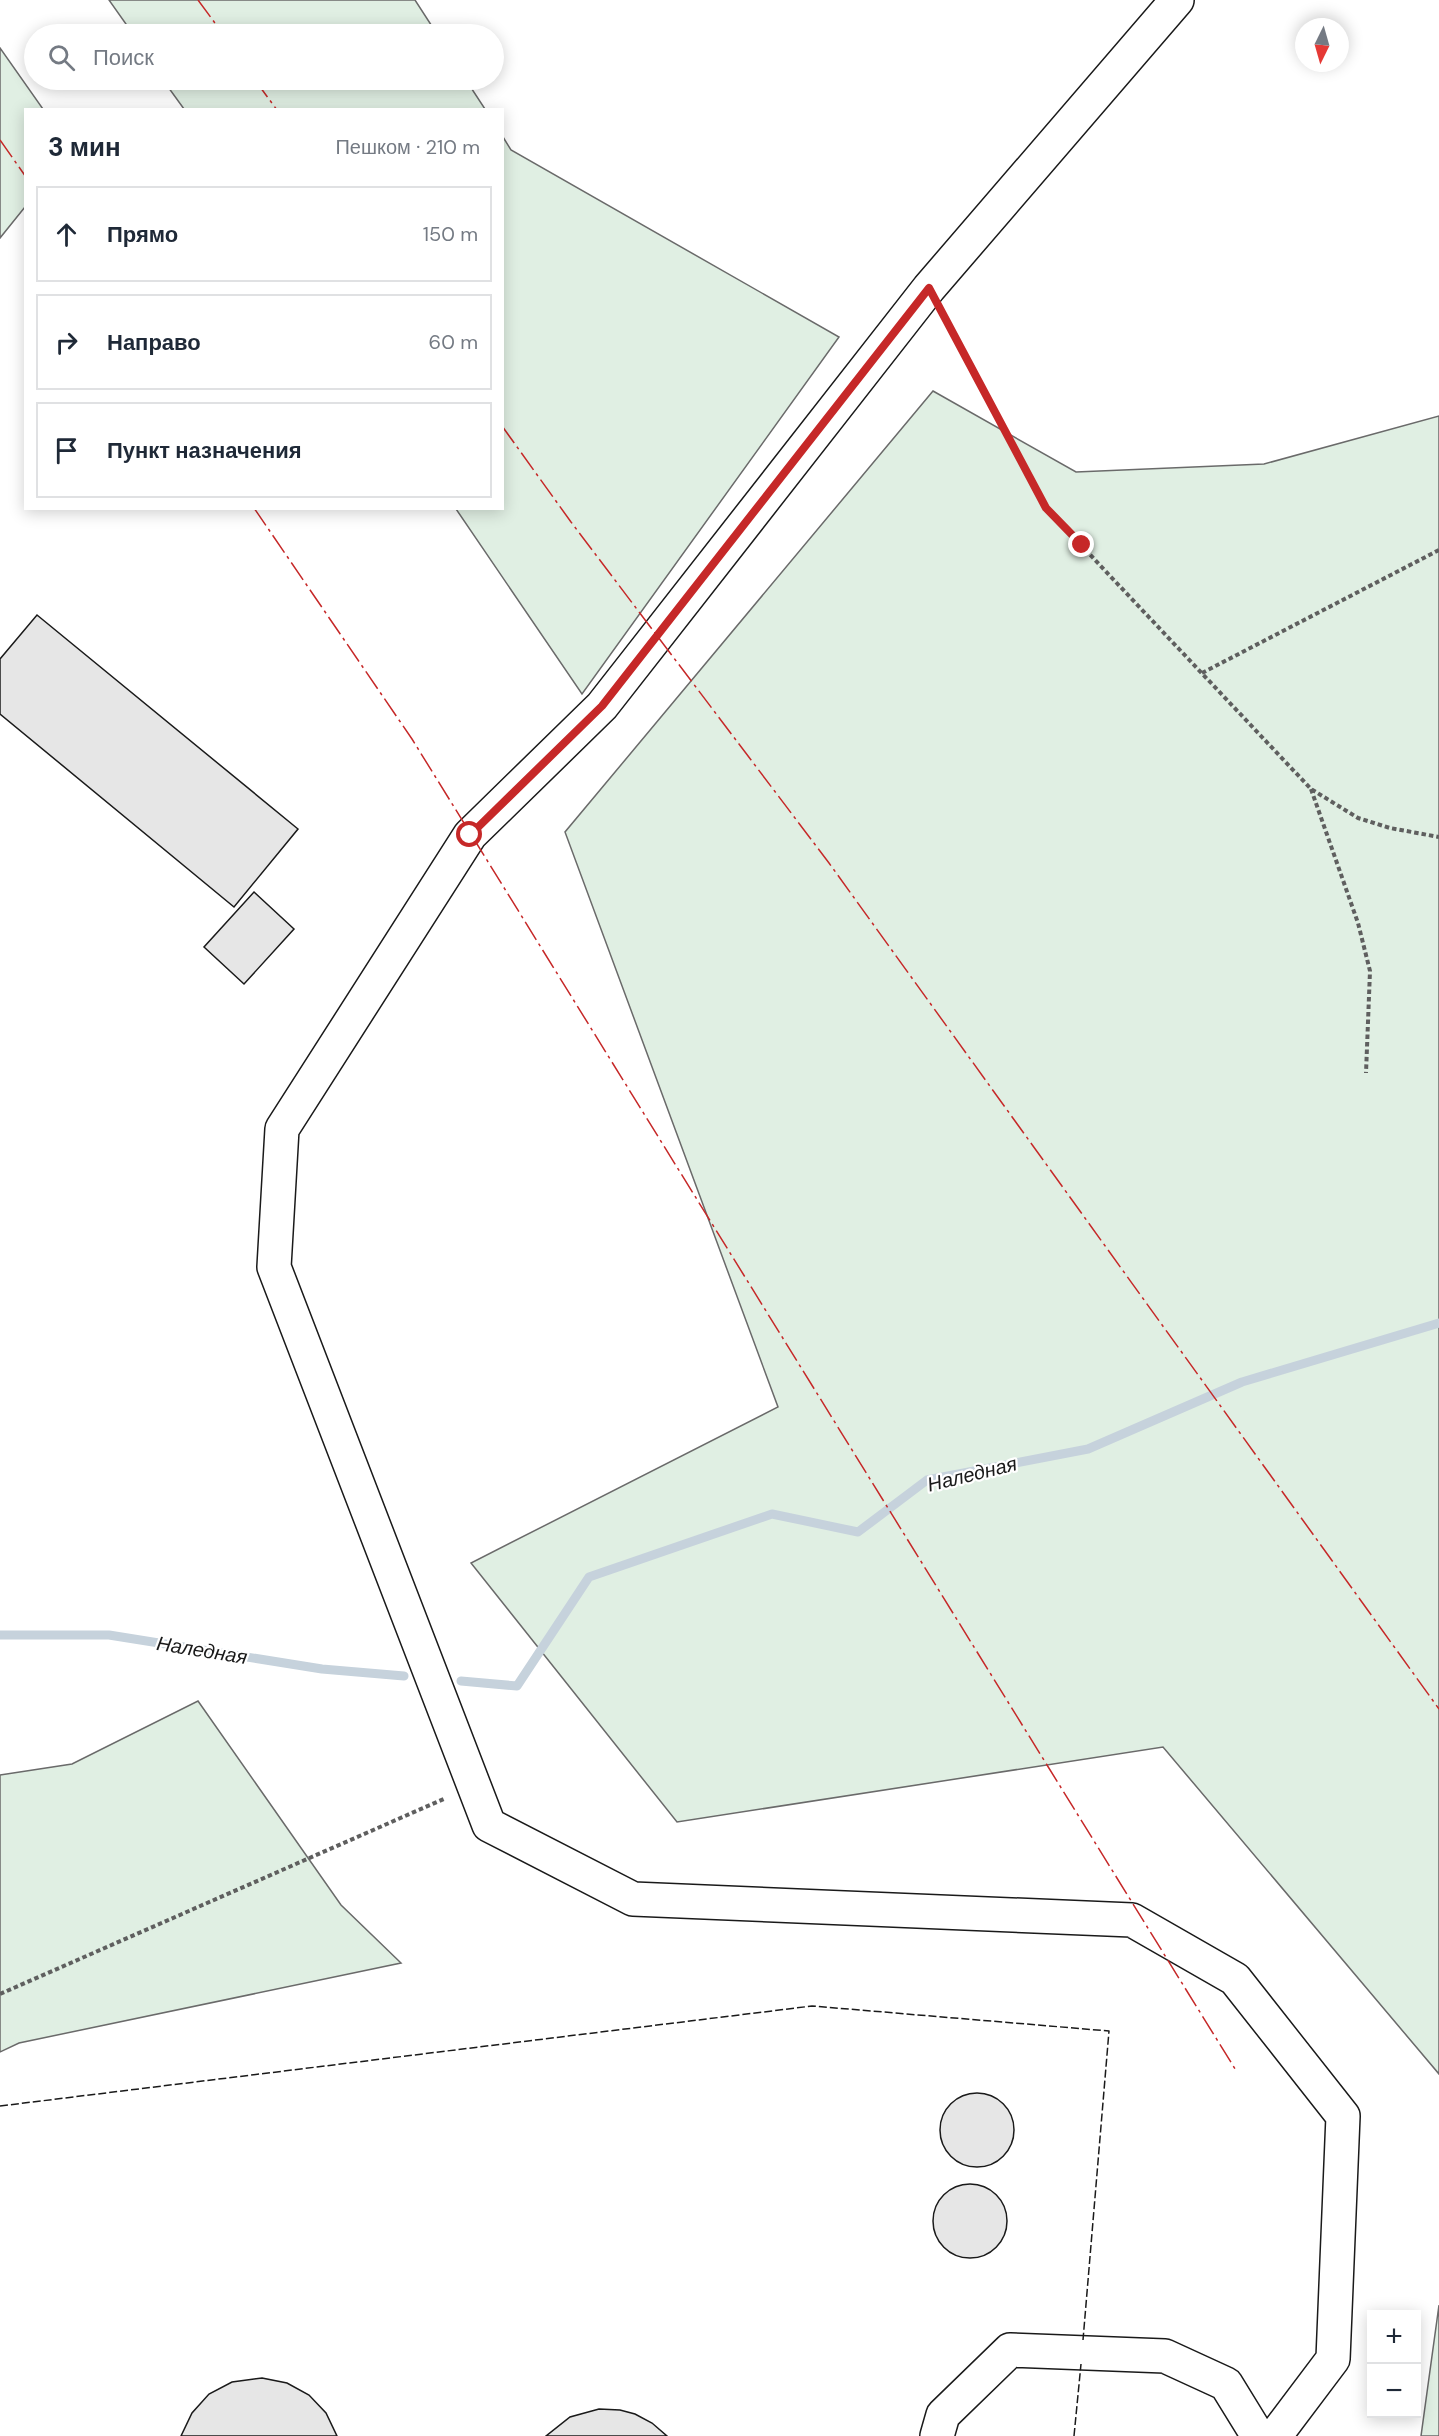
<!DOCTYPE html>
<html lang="ru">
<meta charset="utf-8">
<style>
body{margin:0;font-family:"DM Sans",sans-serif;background:#f6f6f7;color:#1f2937}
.controls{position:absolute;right:18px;bottom:18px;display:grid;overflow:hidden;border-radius:0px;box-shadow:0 3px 15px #0003}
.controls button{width:54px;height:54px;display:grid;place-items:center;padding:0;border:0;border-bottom:2px solid #e0e1e3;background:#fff;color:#1f2937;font:30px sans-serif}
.compass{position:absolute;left:1295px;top:18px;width:54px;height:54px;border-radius:50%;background:#fff;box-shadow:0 3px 15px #0003;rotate:185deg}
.stop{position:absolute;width:18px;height:18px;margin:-14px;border:4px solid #c62828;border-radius:50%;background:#fff}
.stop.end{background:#c62828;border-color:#fff;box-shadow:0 2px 6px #0008}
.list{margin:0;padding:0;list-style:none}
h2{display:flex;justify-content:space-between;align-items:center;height:78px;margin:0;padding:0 24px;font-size:26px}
h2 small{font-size:20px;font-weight:400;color:#747a83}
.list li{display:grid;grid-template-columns:39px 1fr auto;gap:18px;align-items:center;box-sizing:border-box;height:96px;margin:0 12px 12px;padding:0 12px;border:2px solid #e0e1e3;border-radius:0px}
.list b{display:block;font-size:22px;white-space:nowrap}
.list em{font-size:20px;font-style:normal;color:#747a83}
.icon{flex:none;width:33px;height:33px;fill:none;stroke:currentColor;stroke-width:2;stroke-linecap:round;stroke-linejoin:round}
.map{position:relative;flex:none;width:1439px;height:2436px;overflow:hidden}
.search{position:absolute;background:#fff;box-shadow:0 3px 15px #0003;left:24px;top:24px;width:480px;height:66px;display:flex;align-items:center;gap:15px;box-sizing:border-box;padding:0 21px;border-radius:33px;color:#747a83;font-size:22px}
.panel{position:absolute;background:#fff;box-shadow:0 3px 15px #0003;left:24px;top:108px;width:480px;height:402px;border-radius:0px}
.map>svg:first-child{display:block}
.green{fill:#e0efe3;stroke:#6a6a6a;stroke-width:1.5}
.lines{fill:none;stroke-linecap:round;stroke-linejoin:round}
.stream{stroke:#c6d2dc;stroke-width:9}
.building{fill:#e6e6e6;stroke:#1a1a1a;stroke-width:1.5}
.minor-casing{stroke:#1a1a1a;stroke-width:36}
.path{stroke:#5f5f5f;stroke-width:4;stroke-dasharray:4.5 3;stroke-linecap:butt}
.minor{stroke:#fff;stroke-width:33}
.fence{stroke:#1a1a1a;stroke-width:1.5;stroke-dasharray:8 3;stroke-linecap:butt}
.power{stroke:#c62828;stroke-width:1.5;stroke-dasharray:21 4.5 3 4.5;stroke-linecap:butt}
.route{stroke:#c62828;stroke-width:8}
.labels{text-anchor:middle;stroke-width:4.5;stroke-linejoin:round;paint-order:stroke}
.water-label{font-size:20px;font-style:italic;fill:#1a1a1a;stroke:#fff}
</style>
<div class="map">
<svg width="1439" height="2436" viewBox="0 0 1439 2436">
<rect width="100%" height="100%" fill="#fff"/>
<!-- green -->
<g class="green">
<path d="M109,0H415L437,34H133Z"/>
<path d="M0,48L43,109L26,110L25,207L0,238Z"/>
<path d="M163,80H466L485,109H184Z"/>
<path d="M503,137L511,150L839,337L582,694L456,509L502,508Z"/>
<path d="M933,391L1076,472L1264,464L1439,416V2074L1163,1747L677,1822L471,1563L778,1407L565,832Z"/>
<path d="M198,1701L341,1905L401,1963L19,2043L0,2052V1775L72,1764Z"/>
<path d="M1439,2305V2436H1421Z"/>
</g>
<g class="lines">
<!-- stream -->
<g class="stream">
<path d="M0,1635H109L322,1669L404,1676"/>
<path d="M461,1681L517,1686L589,1577L772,1514L858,1532L927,1480L1088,1449L1242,1382L1439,1323"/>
</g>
</g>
<!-- building -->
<g class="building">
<path d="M37,615L298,829L234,907L0,714V659Z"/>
<path d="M254,892L294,929L244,984L204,947Z"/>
<circle cx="977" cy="2130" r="37"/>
<circle cx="970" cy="2221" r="37"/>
<path d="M262,2378L287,2383L309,2395L326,2413L337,2436H181L192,2413L209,2394L232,2382Z"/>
<path d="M599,2409L620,2410L635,2414L652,2423L667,2436H546L570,2417Z"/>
</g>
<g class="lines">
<defs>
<g id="minor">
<path d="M1177,0L929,288L602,706L470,835L282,1129L274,1267L489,1825L633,1899L1132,1920L1235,1979L1343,2116L1333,2359L1275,2436"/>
<path d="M937,2436L943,2415L1010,2350L1165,2356L1226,2384L1258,2436"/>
</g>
</defs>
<!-- minor casing -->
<use href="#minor" class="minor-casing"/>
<!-- path -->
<g class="path">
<path d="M946,320L1046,508L1311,789L1358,818L1390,828L1439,837"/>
<path d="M1202,673L1439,550"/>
<path d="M1311,789L1358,923L1370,971L1366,1073"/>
<path d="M0,1994L446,1798"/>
</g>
<!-- minor -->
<use href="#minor" class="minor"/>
<!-- fence -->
<g class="fence">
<path d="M0,2106L812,2006L1109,2031L1083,2340"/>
<path d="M1074,2436L1081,2364"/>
</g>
<!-- power -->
<g class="power">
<path d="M198,0L223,34"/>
<path d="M255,80L277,110"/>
<path d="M0,140L26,177"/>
<path d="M502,426L571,522L829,863L1439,1709"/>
<path d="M254,508L412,739L1237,2072"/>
</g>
</g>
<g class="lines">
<!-- route -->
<path class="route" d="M470,835L602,706L929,288L1046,508L1082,545"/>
</g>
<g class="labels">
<!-- water labels -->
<g class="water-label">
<text transform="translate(972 1474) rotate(-14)" y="7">Наледная</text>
<text transform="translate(202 1650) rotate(9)" y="7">Наледная</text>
</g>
</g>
</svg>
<div class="controls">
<button>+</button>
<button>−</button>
</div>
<svg class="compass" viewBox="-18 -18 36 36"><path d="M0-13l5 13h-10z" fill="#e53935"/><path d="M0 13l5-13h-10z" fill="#747a83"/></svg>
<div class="stop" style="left:470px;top:835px"></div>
<div class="stop end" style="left:1082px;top:545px"></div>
<div class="search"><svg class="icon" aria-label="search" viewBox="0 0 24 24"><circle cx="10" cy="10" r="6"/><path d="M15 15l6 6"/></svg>Поиск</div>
<section class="panel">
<h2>3 мин<small>Пешком · 210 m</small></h2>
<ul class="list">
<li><svg class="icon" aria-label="ahead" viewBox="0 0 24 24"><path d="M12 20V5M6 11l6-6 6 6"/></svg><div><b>Прямо</b></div><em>150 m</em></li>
<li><svg class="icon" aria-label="right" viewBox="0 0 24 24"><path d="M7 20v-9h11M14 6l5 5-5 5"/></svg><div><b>Направо</b></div><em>60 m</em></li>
<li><svg class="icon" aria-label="arrive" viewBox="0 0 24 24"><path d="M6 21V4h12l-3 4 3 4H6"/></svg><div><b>Пункт назначения</b></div></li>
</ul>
</section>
</div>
